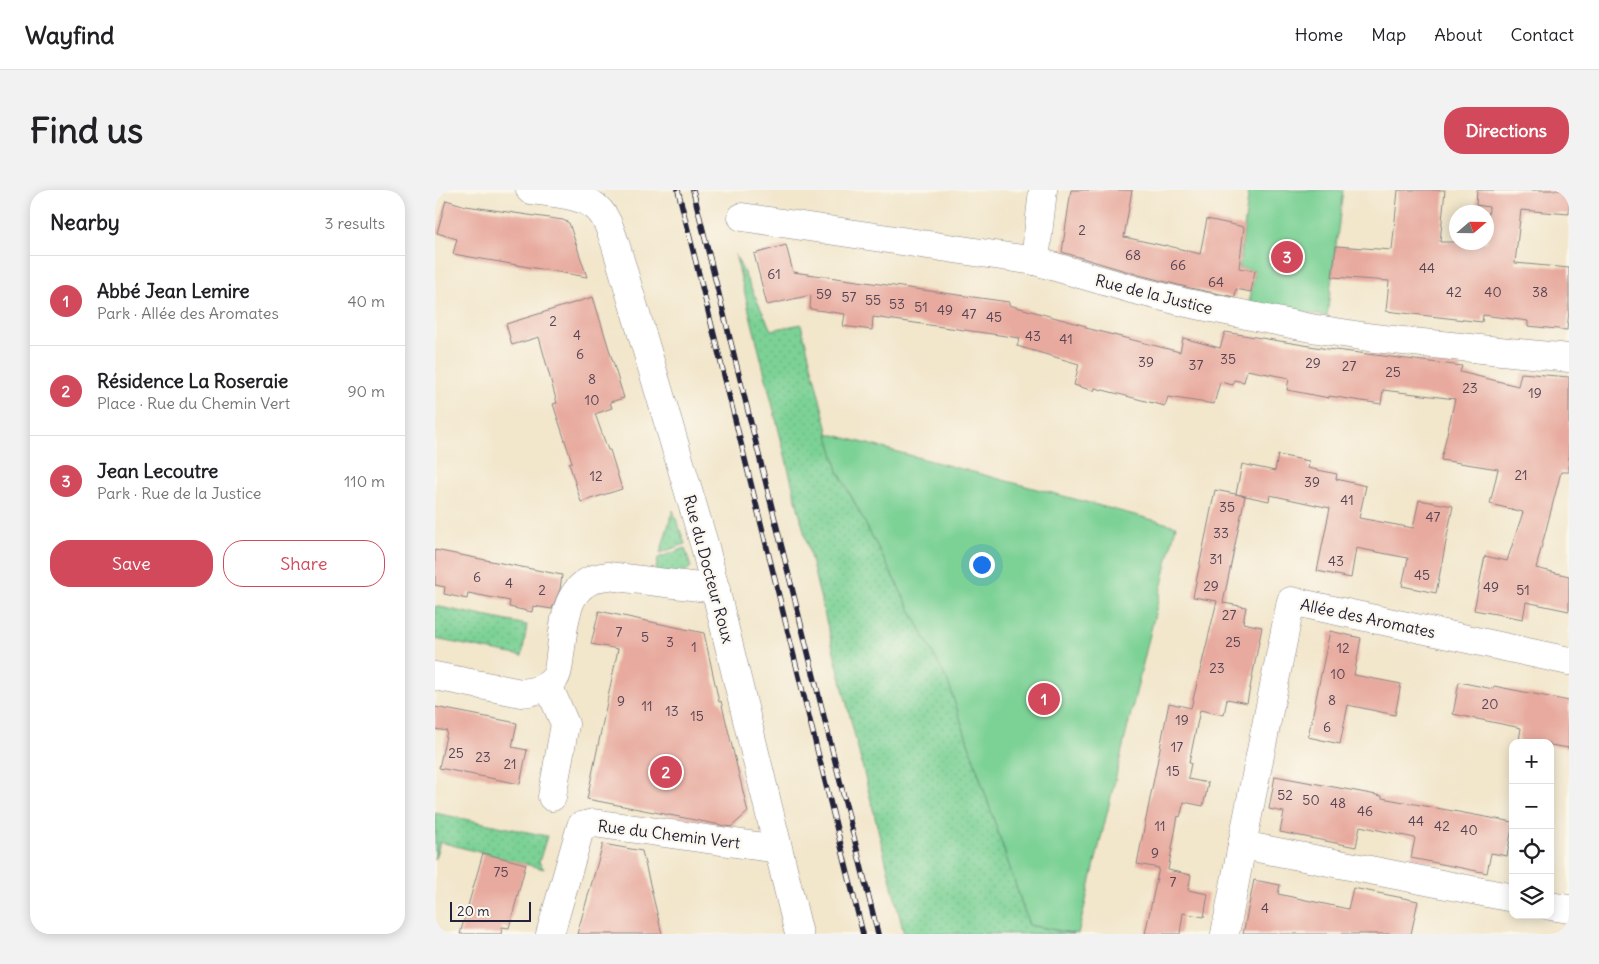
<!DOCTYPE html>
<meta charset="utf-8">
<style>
body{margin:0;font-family:Delius,sans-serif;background:#f2f2f2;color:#202124}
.controls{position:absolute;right:15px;bottom:15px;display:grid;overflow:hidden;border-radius:10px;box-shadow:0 2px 12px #0003}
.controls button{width:45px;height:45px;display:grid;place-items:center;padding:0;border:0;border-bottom:1px solid #e0e0e0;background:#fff;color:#202124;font:25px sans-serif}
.compass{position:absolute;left:1014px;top:15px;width:45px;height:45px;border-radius:50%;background:#fff;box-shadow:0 2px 12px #0003;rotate:70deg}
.scale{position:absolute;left:15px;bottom:12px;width:81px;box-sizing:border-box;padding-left:5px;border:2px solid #22223b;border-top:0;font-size:14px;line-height:18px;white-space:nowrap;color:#22223b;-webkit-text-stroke:4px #fbf7ec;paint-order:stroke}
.you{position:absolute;left:546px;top:374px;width:18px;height:18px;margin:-12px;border:4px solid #fff;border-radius:50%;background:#1a73e8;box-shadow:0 0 0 8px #1a73e833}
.badge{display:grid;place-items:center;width:32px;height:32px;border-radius:50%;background:#d1495b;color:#fff;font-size:16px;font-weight:700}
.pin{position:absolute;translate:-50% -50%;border:2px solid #fff;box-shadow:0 1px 5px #0006}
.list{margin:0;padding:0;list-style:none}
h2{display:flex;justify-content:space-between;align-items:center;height:65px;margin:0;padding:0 20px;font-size:21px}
h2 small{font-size:16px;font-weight:400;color:#757577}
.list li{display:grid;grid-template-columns:32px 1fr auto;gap:15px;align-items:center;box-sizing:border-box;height:90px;padding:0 20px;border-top:1px solid #e0e0e0}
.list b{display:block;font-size:19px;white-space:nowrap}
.list p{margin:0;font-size:16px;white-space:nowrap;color:#757577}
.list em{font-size:16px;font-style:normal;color:#757577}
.actions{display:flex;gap:10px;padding:15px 20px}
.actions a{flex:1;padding:11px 0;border:1px solid #d1495b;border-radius:20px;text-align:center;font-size:18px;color:#d1495b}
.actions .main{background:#d1495b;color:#fff}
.icon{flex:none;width:28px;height:28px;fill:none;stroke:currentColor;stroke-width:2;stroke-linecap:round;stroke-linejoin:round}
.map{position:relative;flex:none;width:1134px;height:744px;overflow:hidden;border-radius:20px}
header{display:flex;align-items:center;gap:30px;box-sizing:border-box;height:70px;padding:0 25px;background:#fff;border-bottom:1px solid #e0e0e0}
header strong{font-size:24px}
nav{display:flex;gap:28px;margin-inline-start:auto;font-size:18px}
.intro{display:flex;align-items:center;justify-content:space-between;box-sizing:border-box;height:120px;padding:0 30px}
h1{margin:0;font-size:35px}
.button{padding:12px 22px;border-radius:20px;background:#d1495b;color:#fff;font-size:18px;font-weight:700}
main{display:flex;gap:30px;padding:0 30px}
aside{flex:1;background:#fff;border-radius:20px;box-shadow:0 2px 12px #0003}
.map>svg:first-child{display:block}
.grass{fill:url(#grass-dots);stroke:#4f7a68}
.garden{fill:#7cd195;stroke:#4f7a68}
.building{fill:#e8aa9f}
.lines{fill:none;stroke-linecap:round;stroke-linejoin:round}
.minor-casing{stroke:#8a8483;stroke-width:29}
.minor{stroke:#fff;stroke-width:28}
.rail-casing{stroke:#22223b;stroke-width:5.5}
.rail{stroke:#fbf7ec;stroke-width:4;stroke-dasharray:11;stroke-linecap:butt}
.labels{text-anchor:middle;stroke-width:4.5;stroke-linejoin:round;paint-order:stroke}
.number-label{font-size:14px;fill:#544454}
.street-label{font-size:16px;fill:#22223b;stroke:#fbf7ec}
</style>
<header>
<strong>Wayfind</strong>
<nav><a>Home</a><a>Map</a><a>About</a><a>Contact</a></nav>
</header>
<div class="intro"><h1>Find us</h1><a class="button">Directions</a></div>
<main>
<aside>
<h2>Nearby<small>3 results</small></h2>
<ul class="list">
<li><span class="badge">1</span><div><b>Abbé Jean Lemire</b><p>Park · Allée des Aromates</p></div><em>40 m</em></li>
<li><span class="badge">2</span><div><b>Résidence La Roseraie</b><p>Place · Rue du Chemin Vert</p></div><em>90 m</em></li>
<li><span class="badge">3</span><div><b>Jean Lecoutre</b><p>Park · Rue de la Justice</p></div><em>110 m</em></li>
</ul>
<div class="actions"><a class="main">Save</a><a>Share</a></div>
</aside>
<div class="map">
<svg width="1134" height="744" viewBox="0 0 1134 744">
<defs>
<pattern id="grass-dots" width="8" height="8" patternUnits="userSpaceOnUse" patternTransform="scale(1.25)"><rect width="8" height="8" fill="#7cd195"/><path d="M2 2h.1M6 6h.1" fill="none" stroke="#6bb381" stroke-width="1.8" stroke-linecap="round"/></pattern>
</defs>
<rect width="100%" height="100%" fill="#fbf7ec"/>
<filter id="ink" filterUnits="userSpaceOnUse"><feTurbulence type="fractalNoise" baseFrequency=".02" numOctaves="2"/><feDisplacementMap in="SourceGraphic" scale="10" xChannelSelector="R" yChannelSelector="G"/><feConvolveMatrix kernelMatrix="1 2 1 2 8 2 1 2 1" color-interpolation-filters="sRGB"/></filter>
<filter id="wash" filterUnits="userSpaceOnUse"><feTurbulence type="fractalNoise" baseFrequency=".0096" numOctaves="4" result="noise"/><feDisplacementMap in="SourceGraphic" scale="20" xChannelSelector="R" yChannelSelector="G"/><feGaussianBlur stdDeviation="1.12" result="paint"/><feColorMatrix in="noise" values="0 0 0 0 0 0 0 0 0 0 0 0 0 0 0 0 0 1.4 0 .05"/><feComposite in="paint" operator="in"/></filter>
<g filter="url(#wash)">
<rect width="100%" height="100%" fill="#f2e6cb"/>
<!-- grass -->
<g class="grass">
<path d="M300,64L336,140L366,134L403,281L513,492L594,735L639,744H469Z"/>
<path d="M238,320L250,354L225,363Z"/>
<path d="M250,358L256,377C245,387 234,384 220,384L223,368Z"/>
<path d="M0,416L92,435L87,466L0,449Z"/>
<path d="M0,623L112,646L104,672L109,679L5,652L0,669Z"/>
</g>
<!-- garden -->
<g class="garden">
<path d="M814,0H908L892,126L814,114L820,81L804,78Z"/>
<path d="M393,245H399L741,336L643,744L594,735L513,492L403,281Z"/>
</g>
<g id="blocks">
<!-- building -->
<g class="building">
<path d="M636,0H697L689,47L730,56V55L765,64L772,29L809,37L804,78L820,81L816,102L801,99L800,107L755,98L704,85L627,62Z"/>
<path d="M963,0H1010L1005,52H1052L1054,17L1041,15L1042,0H1134V24L1086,20L1080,73L1134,78V121L1132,140L1093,136V131L1048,125L1047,132L951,121L954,91L897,87L901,56L957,60Z"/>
<path d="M11,10L31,16L128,30L134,33L152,87L18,64L22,49L2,43Z"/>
<path d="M351,55L358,82L574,112V115L651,136V138L745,162L748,148L785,158L790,142L893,159L1027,176L1025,182L1083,196L1086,183L1134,187V282H1126L1101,378L1134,386V421L1091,412L1088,429L1039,420L1050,366L1072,371L1088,322L1055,314L1063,279L1006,270L1020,209L948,200L946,214L894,206V208L852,200L854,188L812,180L809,192L799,190L798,195L785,192L779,214L733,207L730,216L660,198L659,201L639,195L644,174L582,156L585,148L438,127L437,140L408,136L410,124L375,119L376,105L332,115L319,64Z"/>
<path d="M158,107L189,208L175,212L177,218L160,224L173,260H175L187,299L146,312L134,273L137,272L118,214L122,213L104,147L77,155L71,134Z"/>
<path d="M843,265L874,271L873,278L902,284L901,289L931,296L924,328L978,338L984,310L1018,316L1001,403L967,396L973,368L921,358L916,388L882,381L895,318L835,305L834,311L801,304L807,274L840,281Z"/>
<path d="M780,300L810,306L788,413L811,417L808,433L827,437L812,513L792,509L789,525L765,520L754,573H756L753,589L773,593L771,604L768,616L749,612L745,627L743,626L733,680L756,685L753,700L773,704L769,727L748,723L745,744H710L724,678L702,674L734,513L756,518L782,411L758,407Z"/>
<path d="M0,360L127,385L125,399L117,419L98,416L97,422L74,417L75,411L33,403L32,409L9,404L10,397L0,395Z"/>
<path d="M164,421L269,443L284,512L286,511L313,622L296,637L152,609L183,459L156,454Z"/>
<path d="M895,441L926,448L919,485L966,494L960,525L913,515L905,554L873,547Z"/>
<path d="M1024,492L1058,499L1059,496L1134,511V558L1115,555V553H1099L1084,551L1086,538L1018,524Z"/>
<path d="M0,517L82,533L77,557L92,560L85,594L4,578L12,541L0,539Z"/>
<path d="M840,586L947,606V608L1078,632L1072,666L1056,663L1052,683L976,668L980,648L925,636L921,657L845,642L849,622L834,619Z"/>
<path d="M168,654L207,661L227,744H142Z"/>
<path d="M48,663L91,674L74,738L67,737L66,744H25Z"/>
<path d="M819,690L845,695L843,704L913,719L918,698L983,711L976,744H808Z"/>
</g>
</g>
</g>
<g filter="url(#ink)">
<use href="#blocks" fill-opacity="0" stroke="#8a8483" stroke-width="1"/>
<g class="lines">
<defs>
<g id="minor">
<path d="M95,0C115,3 151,4 165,21C173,30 176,42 180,53L270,357L364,744"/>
<path d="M307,27L600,71L700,100L752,113L876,138L939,148L1134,168"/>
<path d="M600,71L608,0"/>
<path d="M0,486L86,503C99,502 112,498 120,488C124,482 124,473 125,465C130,431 129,390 173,386L281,399"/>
<path d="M113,495L130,534L117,607"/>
<path d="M1078,708L807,655L856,411L1134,471"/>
<path d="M1115,716L1134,719"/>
<path d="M115,744L146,636L158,633L343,659"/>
<path d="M790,744L807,655"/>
</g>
</defs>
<!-- minor casing -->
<use href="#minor" class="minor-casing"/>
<!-- minor -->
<use href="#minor" class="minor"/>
<defs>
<g id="rail">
<path d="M243,0L428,744"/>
<path d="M258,0L443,744"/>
</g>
</defs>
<!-- rail casing -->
<use href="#rail" class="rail-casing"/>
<!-- rail -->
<use href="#rail" class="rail"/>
</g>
</g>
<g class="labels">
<!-- number labels -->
<g class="number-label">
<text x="647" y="45">2</text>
<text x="698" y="70">68</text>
<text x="743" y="80">66</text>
<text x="992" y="83">44</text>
<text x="339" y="89">61</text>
<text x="781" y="97">64</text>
<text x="1019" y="107">42</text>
<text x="1058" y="107">40</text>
<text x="1105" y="107">38</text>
<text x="389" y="109">59</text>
<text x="414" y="112">57</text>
<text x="438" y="115">55</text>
<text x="462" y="119">53</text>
<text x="486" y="122">51</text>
<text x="510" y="125">49</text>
<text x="534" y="129">47</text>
<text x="559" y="132">45</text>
<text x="118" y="136">2</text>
<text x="142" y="150">4</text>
<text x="598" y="151">43</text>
<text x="631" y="154">41</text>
<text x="145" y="169">6</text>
<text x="793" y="174">35</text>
<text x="711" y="177">39</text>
<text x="878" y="178">29</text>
<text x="761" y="180">37</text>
<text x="914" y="181">27</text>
<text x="958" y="187">25</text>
<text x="157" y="194">8</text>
<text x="1035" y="203">23</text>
<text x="1100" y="208">19</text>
<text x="157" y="215">10</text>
<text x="1086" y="290">21</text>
<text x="161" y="291">12</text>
<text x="877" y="297">39</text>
<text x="912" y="315">41</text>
<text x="792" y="322">35</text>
<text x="998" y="332">47</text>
<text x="786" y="348">33</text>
<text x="781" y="374">31</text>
<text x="901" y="376">43</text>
<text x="987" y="390">45</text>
<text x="42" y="392">6</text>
<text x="74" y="398">4</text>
<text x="776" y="401">29</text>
<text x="1056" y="402">49</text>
<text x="107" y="405">2</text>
<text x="1088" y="405">51</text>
<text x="794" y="430">27</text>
<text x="184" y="447">7</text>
<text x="210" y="452">5</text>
<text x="235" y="457">3</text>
<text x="798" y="457">25</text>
<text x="259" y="462">1</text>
<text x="908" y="463">12</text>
<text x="782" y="483">23</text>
<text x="903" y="489">10</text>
<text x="897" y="515">8</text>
<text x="186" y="516">9</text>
<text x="1055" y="519">20</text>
<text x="212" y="521">11</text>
<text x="237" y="526">13</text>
<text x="262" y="531">15</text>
<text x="747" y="535">19</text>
<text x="892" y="542">6</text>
<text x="742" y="562">17</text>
<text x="21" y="568">25</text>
<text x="48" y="572">23</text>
<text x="75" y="579">21</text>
<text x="738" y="586">15</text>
<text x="850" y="610">52</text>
<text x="876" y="615">50</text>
<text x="903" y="618">48</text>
<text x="930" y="626">46</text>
<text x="981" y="636">44</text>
<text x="725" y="641">11</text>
<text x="1007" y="641">42</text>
<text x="1034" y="645">40</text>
<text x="720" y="668">9</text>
<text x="66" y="687">75</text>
<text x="738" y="697">7</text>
<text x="830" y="723">4</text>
</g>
<!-- street labels -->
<g class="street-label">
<text transform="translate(719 104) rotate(14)" y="6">Rue de la Justice</text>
<text transform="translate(274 379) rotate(75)" y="6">Rue du Docteur Roux</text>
<text transform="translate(933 428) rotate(12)" y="6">Allée des Aromates</text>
<text transform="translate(234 644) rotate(7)" y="6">Rue du Chemin Vert</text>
</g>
</g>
</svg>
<div class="controls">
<button>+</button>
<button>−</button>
<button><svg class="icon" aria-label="locate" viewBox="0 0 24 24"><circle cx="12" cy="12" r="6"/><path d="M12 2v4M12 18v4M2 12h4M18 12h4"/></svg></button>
<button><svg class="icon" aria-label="layers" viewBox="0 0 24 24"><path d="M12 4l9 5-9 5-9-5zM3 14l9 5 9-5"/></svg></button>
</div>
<svg class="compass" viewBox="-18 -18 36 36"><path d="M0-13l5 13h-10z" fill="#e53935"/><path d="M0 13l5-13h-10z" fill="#757577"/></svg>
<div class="scale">20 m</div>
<div class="you"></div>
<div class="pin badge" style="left:609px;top:509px">1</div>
<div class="pin badge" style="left:231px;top:582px">2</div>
<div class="pin badge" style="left:852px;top:67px">3</div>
</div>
</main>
